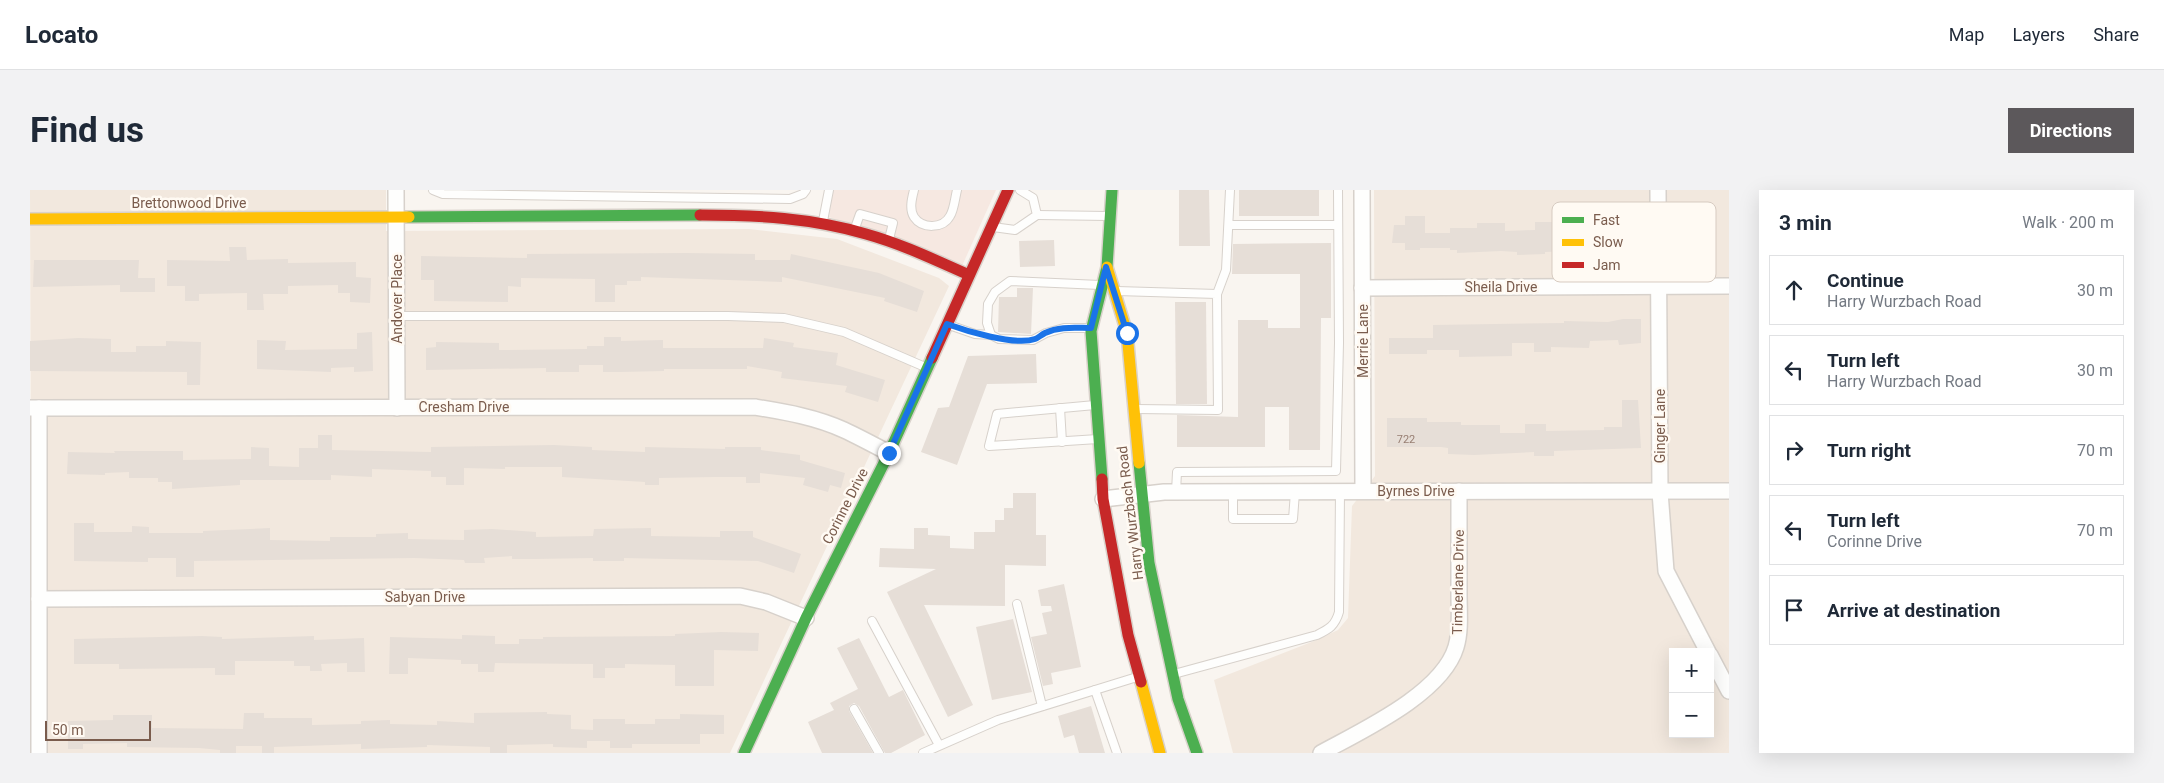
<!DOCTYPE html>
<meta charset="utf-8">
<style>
body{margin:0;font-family:Roboto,sans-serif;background:#f2f2f3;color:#1f2937}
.controls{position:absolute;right:15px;bottom:15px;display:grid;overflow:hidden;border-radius:0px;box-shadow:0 5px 20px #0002}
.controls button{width:45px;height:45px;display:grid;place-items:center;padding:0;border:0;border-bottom:1px solid #e0e1e3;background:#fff;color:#1f2937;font:25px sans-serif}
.scale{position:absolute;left:15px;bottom:12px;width:106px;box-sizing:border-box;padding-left:5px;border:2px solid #7a5c4d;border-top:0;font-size:14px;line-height:18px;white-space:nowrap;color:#7a5c4d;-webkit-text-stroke:4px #fffaf3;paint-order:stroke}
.stop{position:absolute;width:15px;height:15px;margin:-11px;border:4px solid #1a73e8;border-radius:50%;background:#fff}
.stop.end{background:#1a73e8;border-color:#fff;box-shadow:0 1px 5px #0008}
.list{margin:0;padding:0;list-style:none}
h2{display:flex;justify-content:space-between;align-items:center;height:65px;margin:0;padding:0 20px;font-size:21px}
h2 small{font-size:16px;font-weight:400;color:#747a83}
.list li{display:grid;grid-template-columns:32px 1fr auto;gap:15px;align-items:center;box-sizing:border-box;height:70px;margin:0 10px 10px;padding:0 10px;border:1px solid #e0e1e3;border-radius:0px}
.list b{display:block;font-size:19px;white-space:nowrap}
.list p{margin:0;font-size:16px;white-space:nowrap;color:#747a83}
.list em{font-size:16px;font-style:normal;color:#747a83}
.icon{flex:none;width:28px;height:28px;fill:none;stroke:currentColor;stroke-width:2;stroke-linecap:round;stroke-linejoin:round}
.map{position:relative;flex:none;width:1699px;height:563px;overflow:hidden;border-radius:0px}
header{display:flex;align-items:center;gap:30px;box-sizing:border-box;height:70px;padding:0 25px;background:#fff;border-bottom:1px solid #e0e1e3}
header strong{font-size:24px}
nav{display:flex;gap:28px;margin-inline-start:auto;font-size:18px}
.intro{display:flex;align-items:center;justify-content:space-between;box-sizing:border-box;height:120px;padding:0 30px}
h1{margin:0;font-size:35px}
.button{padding:12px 22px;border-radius:0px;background:#5c585b;color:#fff;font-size:18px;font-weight:700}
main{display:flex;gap:30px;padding:0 30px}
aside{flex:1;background:#fff;border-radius:0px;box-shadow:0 5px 20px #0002}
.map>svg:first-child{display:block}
.residential{fill:#f2e8de;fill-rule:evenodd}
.commercial{fill:#f6e8e1}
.building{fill:#e6ded7}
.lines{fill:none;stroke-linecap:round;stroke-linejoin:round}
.lane-casing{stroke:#d7d1cb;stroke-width:10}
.street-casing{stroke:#d7d1cb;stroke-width:18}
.fast-casing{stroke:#d9d2cb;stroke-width:14}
.slow-casing{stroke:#d9d2cb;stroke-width:14}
.jam-casing{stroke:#d9d2cb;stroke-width:14}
.lane{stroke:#fefefd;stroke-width:8}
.street{stroke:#fefefd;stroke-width:15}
.fast{stroke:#4caf50;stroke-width:11}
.slow{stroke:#ffc107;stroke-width:11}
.jam{stroke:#c62828;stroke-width:11}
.route{stroke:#1a73e8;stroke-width:6}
.labels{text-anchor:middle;stroke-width:5;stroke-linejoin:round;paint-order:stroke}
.number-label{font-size:11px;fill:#977e72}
.street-label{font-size:14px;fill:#7a5c4d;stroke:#fffaf3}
.key{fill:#fffaf3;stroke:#d7cbc1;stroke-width:1}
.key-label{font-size:14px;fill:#7a5c4d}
</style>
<header>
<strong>Locato</strong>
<nav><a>Map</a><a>Layers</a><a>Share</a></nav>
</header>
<div class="intro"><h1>Find us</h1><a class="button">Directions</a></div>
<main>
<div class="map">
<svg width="1699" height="563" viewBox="0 0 1699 563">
<rect width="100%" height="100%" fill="#f9f5f0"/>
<!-- residential -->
<g class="residential">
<path d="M0,0H356V41L719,39L807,49L909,88L919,96L700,563H2Z"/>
<path d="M1344,0H1699V563H1203L1184,490L1284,451L1308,440L1318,428L1322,316L1345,286ZM1643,462H1680V544H1643Z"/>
</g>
<!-- commercial -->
<path class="commercial" d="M803,0H966L932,76L799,27Z"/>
<!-- building -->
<g class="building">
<path d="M1149,0H1179L1180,56H1149Z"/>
<rect x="1209" y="0" width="80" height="26"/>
<path d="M1375,26H1395V43H1420V38H1447V33H1475V41L1505,40V32H1532V26H1565V29L1610,28L1611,57L1588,59V52H1565V60L1515,62V64L1487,65V62L1471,61L1427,63V60H1420V58H1390V60H1375V53H1362L1364,35H1375Z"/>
<path d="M1024,50L1025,76L990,77L989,51Z"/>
<path d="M1301,53V128H1291L1290,260H1259V217H1235V257H1147V225L1208,227V130H1238V138H1270V84H1202L1203,54Z"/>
<path d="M199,57H216L217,70L258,69V73L326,72V87L341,88L340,113L320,112V103H308V95L258,96V104H233L234,120H217V103L169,104V111H155V96H137V70L200,71Z"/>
<path d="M657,63L725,64V70H760L761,64L849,83L894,101L887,122L854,111L855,108L752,87V92L611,87V91H597V95H585V112H565V89L491,88V97L478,96V112L404,111V90H391V66L497,68V64Z"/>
<path d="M4,70H109L108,88H125V102H90V95L3,97Z"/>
<path d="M987,98H1003L1001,144L968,142L969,107H987Z"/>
<path d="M1145,112H1176L1177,214H1146Z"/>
<path d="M1593,129H1611V153L1589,155L1588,150L1560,151L1559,158L1521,157V162H1504V153H1482V166L1429,167V160H1397V164H1359V148H1403V135L1534,133V131L1578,132Z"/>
<path d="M342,142L343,181L324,182V177L301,178V182L227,179V150L256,151L255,160L327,159V143Z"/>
<path d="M574,147H591V151L633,150V158H733L734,148L764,153L763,157L808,163L806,175L855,190L848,212L815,202L817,196L751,188L752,182L717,176V179H634V181L591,182H573V175H549V182H516V178L396,180V158L406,157V152L469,153V160L557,159V156H574Z"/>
<path d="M48,148L81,149V162H106V156H136V151L171,152L170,195H157V182L0,181V151Z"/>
<path d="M1006,164L1007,193L957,194L927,275L891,262L908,218L919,217L938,166Z"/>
<path d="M1592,210H1608L1611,258L1524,261V266H1504V262L1444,265L1418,264V258L1411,257H1357V228H1397V232H1431V235H1470V243H1495V234H1516V241L1574,240V237H1592Z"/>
<path d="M288,245H302V260L401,262V257L524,255L562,257V260L615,262V257L695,259V257H731V260L770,265V270L815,283L811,298L800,295L798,302L773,295L775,288L730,283V293H716V287H685L629,288V295H615V292L532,287V277H475V279L434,278V295H416V287H401V281L342,279V287L301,285V290H210V295L142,299V292H128V288H99V282L75,283V285L37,284L38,262L85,263L84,261H153V270L221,269V257L239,258V276L269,277V258H288Z"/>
<path d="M983,303H1006V345H1016V376L975,375V416L894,415L943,515L918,527L857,402L906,379L849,377L850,358L884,359V338H898V345L920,346V358L944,359V342H965V330H974V318H983Z"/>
<path d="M44,333H64V342H102V336L119,337V343H173V341L240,338V350L300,351V347H346V344L378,343V349L434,350V340L462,339L506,342V347L563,346L564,339L621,338V346L690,347V341H723V347L771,364L764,383L728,371L594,368V371H563V368L505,369H482V366L454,368L455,373H435L434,370L384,368L164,371V387H146V368H118V372L44,371Z"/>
<path d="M1034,394L1051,477L1021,483L1023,494L1013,496L1001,447L1017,444L1012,423L1022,421L1021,416H1011L1008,400Z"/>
<path d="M983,429L1002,502L962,510L946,437Z"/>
<path d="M691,442L729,443L728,461L684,460V496H645V475L595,474V478H575V488H563V474L465,473L464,482H448V474H431V470L378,468V484H359L360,447L432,449V445L465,446V454H489V449H513V447L645,446V444Z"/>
<path d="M172,446L192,447V449L284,446V450L334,448L335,482H317V473L291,474L292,481H280V476H264V471H205V485H185V478L89,479V474H44V449Z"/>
<path d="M829,448L859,507L873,500L895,545L861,563H855L829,516L824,513L819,516V521L843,563H792L778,532L804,520L800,513L828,499L807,458Z"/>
<path d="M1061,516L1075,563H1049L1044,545L1034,548L1028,526Z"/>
<path d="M517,522V524L541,525V539L563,540V529H595V534H625V529H650V524L694,525V544H670V554H602V558H580V551H557V558L523,557V554L477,555V563H460V557L397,555V557L331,559V554L244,557V563H232V556H206V563H190V560L169,558L97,557V553L53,554V559H38V531L83,530V525H122V538L213,539L214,523H234V528H282V535L331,534V531L360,530V534L407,535V531L444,533V523Z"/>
</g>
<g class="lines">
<defs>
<g id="lane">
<path d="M403,0L413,4L760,9L773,4L776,0"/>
<path d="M884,0C882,8 879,19 884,27C892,39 913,39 920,26C924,20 925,8 927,0"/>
<path d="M1007,25L1078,26"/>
<path d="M793,31L799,0"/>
<path d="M1199,35H1308"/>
<path d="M963,37L985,40L1007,25L1003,8L990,0"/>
<path d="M825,38L830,24L863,33L859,49"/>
<path d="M1087,101L1187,104L1188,220L1106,219"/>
<path d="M1187,104L1196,80L1200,0"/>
<path d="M367,126H698L754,128L814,142L895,177"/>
<path d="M919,135L945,144L961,145"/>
<path d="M1059,138H1034L1016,143L1003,150L969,149L961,145L957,133L958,114L965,102L980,91L1070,95"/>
<path d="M1065,215L967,224L959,256L1068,249"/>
<path d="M1030,218L1032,252"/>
<path d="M1146,302L1147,282L1306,281L1309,153L1308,0"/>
<path d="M1203,302V329H1263L1265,302"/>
<path d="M987,414L1012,516"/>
<path d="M842,431L909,555"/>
<path d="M1144,484L1287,445C1299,439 1305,436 1309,422L1310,301"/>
<path d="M1065,500L1087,563"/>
<path d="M824,519L849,563"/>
<path d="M893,563L968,530L1107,487"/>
</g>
<g id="street">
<path d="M366,0L367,218"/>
<path d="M1332,0L1333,301"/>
<path d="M1628,0L1630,302L1636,381L1678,462"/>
<path d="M1332,98L1699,96"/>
<path d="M0,218L725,217C755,222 786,227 814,240C829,247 844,255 859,263"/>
<path d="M9,218V563"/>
<path d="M1073,309L1134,302L1699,301"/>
<path d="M9,409L710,406L736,412L776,428"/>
<path d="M1680,465L1699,501"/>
<path d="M1291,563C1331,541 1412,504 1426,457C1431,441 1429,421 1429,404C1429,370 1429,335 1429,301"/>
</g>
<g id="fast">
<path d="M379,27L670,25"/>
<path d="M1109,273L1119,373L1148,509L1167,563"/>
<path d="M1072,289L1061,141L1077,77L1082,0"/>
<path d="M714,563L776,428L859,263L902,168"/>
</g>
<g id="slow">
<path d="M0,29L379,27"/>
<path d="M1077,77L1097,143L1109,273"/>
<path d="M1111,492L1130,563"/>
</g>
<g id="jam">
<path d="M670,25C727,25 782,28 836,44C872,54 905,70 939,85"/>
<path d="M902,168L978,0"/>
<path d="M1072,289L1073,309L1098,445L1111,492"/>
</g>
</defs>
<!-- lane casing -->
<use href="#lane" class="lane-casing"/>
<!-- street casing -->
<use href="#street" class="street-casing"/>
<!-- fast casing -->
<use href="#fast" class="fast-casing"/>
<!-- slow casing -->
<use href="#slow" class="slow-casing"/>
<!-- jam casing -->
<use href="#jam" class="jam-casing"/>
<!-- lane -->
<use href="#lane" class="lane"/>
<!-- street -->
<use href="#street" class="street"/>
<!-- fast -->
<use href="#fast" class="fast"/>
<!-- slow -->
<use href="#slow" class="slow"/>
<!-- jam -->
<use href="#jam" class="jam"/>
</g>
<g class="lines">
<!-- route -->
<path class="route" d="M859,263L917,134C936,141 985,156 1005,149C1008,148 1011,145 1015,143C1030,136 1045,138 1061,138L1076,77L1097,143"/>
</g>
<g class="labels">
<!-- number labels -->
<g class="number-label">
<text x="1376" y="253">722</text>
</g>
<!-- street labels -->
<g class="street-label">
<text x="159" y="18">Brettonwood Drive</text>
<text x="1471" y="102">Sheila Drive</text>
<text transform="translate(367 109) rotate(-90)" y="5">Andover Place</text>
<text transform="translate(1333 151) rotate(-90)" y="5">Merrie Lane</text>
<text x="434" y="222">Cresham Drive</text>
<text transform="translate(1630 236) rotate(-90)" y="5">Ginger Lane</text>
<text x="1386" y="306">Byrnes Drive</text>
<text transform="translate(815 316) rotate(-63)" y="5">Corinne Drive</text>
<text transform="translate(1100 323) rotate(-97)" y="5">Harry Wurzbach Road</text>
<text transform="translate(1428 392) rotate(-89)" y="5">Timberlane Drive</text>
<text x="395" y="412">Sabyan Drive</text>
</g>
</g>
<!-- legend -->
<rect x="1522" y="12" width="164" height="80" rx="8" class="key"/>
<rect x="1532" y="27" width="22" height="6" fill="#4caf50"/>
<rect x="1532" y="49" width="22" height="7" fill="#ffc107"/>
<rect x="1532" y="72" width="22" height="6" fill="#c62828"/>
<g class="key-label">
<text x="1563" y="35">Fast</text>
<text x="1563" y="57">Slow</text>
<text x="1563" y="80">Jam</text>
</g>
</svg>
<div class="controls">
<button>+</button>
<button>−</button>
</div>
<div class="scale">50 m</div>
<div class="stop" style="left:1097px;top:143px"></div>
<div class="stop end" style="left:859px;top:263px"></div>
</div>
<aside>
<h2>3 min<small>Walk · 200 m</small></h2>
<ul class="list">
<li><svg class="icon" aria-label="ahead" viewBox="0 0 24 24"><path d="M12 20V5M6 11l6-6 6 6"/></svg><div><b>Continue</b><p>Harry Wurzbach Road</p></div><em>30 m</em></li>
<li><svg class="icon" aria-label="left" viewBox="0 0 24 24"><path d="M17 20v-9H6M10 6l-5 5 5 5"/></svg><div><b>Turn left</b><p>Harry Wurzbach Road</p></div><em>30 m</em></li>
<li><svg class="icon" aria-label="right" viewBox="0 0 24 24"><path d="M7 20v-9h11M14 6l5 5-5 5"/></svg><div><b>Turn right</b></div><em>70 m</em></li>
<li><svg class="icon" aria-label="left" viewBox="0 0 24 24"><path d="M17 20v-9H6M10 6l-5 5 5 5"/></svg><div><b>Turn left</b><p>Corinne Drive</p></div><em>70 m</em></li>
<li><svg class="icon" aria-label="arrive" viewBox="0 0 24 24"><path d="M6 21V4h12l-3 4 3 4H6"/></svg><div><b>Arrive at destination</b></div></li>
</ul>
</aside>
</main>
